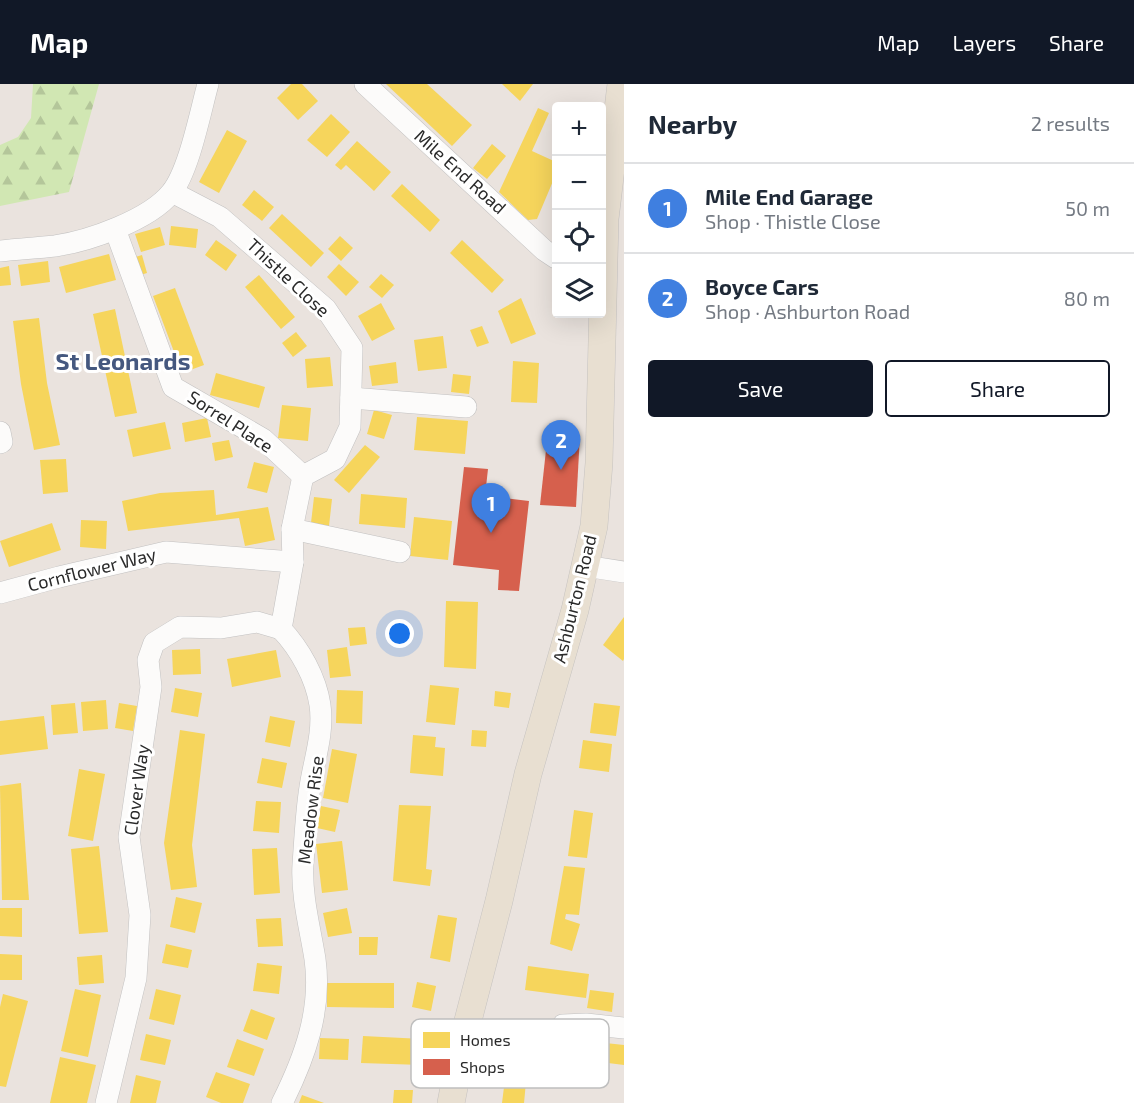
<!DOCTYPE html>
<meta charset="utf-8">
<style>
body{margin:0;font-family:"Exo 2",sans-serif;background:#f6f6f7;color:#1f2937}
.controls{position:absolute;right:18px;top:18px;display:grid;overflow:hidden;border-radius:6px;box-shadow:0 6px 24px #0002}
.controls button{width:54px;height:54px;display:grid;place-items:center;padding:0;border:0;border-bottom:2px solid #e0e1e3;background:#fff;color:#1f2937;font:30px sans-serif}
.you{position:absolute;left:400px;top:550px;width:21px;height:21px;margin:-15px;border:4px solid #fff;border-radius:50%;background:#1a73e8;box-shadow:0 0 0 9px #1a73e833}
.badge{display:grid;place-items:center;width:39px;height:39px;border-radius:50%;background:#111827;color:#fff;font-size:20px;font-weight:700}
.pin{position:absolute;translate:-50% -50px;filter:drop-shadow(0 2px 3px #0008)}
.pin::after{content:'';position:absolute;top:32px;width:21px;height:18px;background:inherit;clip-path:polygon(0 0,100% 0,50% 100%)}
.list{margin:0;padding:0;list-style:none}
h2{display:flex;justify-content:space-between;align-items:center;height:78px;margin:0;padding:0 24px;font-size:26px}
h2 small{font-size:20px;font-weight:400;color:#747a83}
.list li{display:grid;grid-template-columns:39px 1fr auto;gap:18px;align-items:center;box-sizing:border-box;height:90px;padding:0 24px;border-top:2px solid #e0e1e3}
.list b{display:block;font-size:22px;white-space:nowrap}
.list p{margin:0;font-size:20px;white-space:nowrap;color:#747a83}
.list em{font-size:20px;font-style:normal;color:#747a83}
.actions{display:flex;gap:12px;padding:18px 24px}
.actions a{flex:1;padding:14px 0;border:2px solid #111827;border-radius:6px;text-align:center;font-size:21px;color:#111827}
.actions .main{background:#111827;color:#fff}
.icon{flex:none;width:33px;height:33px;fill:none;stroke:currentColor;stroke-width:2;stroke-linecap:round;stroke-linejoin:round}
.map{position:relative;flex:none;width:624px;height:1019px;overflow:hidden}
header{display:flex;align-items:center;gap:36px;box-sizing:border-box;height:84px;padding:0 30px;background:#111827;color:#fff}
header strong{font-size:28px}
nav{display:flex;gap:33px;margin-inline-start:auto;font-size:21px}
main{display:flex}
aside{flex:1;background:#fff}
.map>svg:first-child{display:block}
.forest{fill:url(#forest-firs)}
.homes{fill:#f6d55c}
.shops{fill:#d6604d}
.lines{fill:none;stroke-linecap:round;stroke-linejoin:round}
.minor-casing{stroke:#c2c1c1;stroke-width:22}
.major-casing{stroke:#c5c2c0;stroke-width:28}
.minor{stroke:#fcfbfa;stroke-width:21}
.major{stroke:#e8dfd1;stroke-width:27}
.labels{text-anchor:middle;stroke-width:6;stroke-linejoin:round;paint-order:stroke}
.street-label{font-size:18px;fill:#2a2a2a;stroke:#fff}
.district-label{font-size:24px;font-weight:bold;fill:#45587f;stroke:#fff}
.key{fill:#fff;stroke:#bfbfbf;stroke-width:1.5}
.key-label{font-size:16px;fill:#2a2a2a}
</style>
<header>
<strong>Map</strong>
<nav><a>Map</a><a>Layers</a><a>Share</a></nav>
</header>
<main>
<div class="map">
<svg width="624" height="1019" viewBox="0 0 624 1019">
<defs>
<pattern id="forest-firs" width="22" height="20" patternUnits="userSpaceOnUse" patternTransform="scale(1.5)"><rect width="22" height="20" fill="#d1e7b3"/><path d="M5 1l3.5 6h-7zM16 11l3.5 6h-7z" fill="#b4c69a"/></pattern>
</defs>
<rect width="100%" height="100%" fill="#eae3de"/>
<!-- forest -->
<path class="forest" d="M33,0H99L69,108L0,122V61L18,53L31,34Z"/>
<!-- homes -->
<g class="homes">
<path d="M291,0H302L318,17L298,36L277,14Z"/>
<path d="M386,0H427L472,41L452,62Z"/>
<path d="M502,0H533L520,17Z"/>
<path d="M538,24L549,29L532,67L556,78V90L537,135L528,136L499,108Z"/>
<path d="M331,30L350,48L327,73L307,56Z"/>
<path d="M227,46L247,57L219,109L199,98Z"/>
<path d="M357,57L391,88L374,107L346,81L341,86L335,81Z"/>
<path d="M492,60L506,72L487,95L473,84Z"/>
<path d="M402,100L440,136L430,148L391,112Z"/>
<path d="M254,106L274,123L262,137L242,121Z"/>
<path d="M282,130L324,169L311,183L269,144Z"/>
<path d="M171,142L198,145L196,164L169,161Z"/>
<path d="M160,143L165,161L141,168L135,150Z"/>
<path d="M340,152L353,164L341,177L328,165Z"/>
<path d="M216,156L237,171L226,187L205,171Z"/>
<path d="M462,156L504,196L492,209L450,169Z"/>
<path d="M109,170L116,196L66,209L59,183Z"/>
<path d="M142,171L147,189L137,192L132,174Z"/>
<path d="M48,177L50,198L21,202L18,181Z"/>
<path d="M339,180L359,198L346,212L327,193Z"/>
<path d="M9,182L11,201L0,202V184Z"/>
<path d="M381,190L394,201L382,214L369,203Z"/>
<path d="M259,191L295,233L281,245L245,203Z"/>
<path d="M175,204L204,281L182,289L153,212Z"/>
<path d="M521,214L536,250L511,260L498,227Z"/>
<path d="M381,219L395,245L372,257L358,232Z"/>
<path d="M115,225L137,329L115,333L93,230Z"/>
<path d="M39,234L47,299L60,361L34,366L21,300L13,237Z"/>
<path d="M482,242L489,259L477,263L470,246Z"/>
<path d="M296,248L307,262L293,273L282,259Z"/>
<path d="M443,252L447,284L418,287L414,256Z"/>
<path d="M330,273L333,302L307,304L305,275Z"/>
<path d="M513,277L539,279L537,319L511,318Z"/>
<path d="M396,278L398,299L372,302L369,282Z"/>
<path d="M216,289L265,303L259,324L210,311Z"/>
<path d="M453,290L471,292L469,310L451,308Z"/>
<path d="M282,321L311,324L308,357L278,354Z"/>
<path d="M374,326L392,331L384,355L367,350Z"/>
<path d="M417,333L468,337L465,370L414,366Z"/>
<path d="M207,334L211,353L185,358L182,339Z"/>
<path d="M165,338L171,365L133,373L127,346Z"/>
<path d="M229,356L233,373L215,377L212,359Z"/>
<path d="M365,361L380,373L349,409L334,396Z"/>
<path d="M66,375L68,408L43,410L40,376Z"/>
<path d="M254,378L274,383L267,409L247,404Z"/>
<path d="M214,406L216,431L268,423L275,456L245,462L239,434L128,447L122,417L160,409Z"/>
<path d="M361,410L407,414L405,444L359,440Z"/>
<path d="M314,413L332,415L329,442L311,439Z"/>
<path d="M414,433L452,437L448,476L410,472Z"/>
<path d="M81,436L107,437L106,465L80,463Z"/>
<path d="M52,439L61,466L9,483L0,457Z"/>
<path d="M446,517L478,518L476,585L444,583Z"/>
<path d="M624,533V575L623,577L603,561Z"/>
<path d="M365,543L367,560L350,562L348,544Z"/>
<path d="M347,563L351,592L330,594L327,566Z"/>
<path d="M200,565L201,590L173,591L172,566Z"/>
<path d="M276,566L281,593L232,603L227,575Z"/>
<path d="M430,601L459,604L455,641L426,638Z"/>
<path d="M175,604L202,609L198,633L171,628Z"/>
<path d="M337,606L363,607L362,640L336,639Z"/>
<path d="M495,607L511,609L509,624L494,622Z"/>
<path d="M106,616L108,645L83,647L81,618Z"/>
<path d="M75,619L78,649L53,651L51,621Z"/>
<path d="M119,619L137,622L133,647L115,644Z"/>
<path d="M594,619L620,622L616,652L590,649Z"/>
<path d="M44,632L48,665L0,671V637Z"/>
<path d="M270,632L295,637L290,663L265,658Z"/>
<path d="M180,646L205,650L192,761L197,803L171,806L164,759Z"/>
<path d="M472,646L487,647L486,663L471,662Z"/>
<path d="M413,651L436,653L435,663L445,664L443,692L410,689Z"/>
<path d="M583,656L612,660L609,688L579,684Z"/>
<path d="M332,665L357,670L348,719L323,714Z"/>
<path d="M262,674L287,679L282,704L257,699Z"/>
<path d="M79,685L105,690L93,757L68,752Z"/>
<path d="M21,699L29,816H2L0,702Z"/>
<path d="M256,717L281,718L279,749L253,747Z"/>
<path d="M399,721L431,722L426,785L432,786L430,802L393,797Z"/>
<path d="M321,722L340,726L335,748L317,744Z"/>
<path d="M574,726L593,729L587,774L568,772Z"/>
<path d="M342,757L348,806L322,809L316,760Z"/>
<path d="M99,762L108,848L79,850L71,765Z"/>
<path d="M277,764L280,809L254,811L252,765Z"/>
<path d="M564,782L585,784L579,831L566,830L565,835L580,840L572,867L550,860Z"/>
<path d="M176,813L202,819L195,849L170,843Z"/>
<path d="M0,824H22V853L0,852Z"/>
<path d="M347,824L352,849L328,853L323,829Z"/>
<path d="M438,831L457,834L450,878L430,874Z"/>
<path d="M281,834L283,862L258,863L256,835Z"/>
<path d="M359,853H378L377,871H359Z"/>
<path d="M166,860L192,866L188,884L162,879Z"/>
<path d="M0,870L22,871V896H0Z"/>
<path d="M102,871L104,899L79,901L77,873Z"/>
<path d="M257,879L282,882L279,910L253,907Z"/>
<path d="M528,882L589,890L586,914L525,906Z"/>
<path d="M417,898L436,902L431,927L412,923Z"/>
<path d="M327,899H394V924L327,923Z"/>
<path d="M75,905L101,911L88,973L61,967Z"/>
<path d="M156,905L181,911L174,941L149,935Z"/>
<path d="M590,906L614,909L612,928L587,924Z"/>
<path d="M3,910L28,917L6,1003L0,1002V923Z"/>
<path d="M251,925L275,934L267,956L243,947Z"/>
<path d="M146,950L171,956L165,981L140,976Z"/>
<path d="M363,952L423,955L422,981L361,979Z"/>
<path d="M320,954L349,955L348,976L319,975Z"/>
<path d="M237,955L264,965L254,992L227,983Z"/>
<path d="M587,957L624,961V981L584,976Z"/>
<path d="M60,973L96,981L87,1019H50Z"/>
<path d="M216,988L250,1000L243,1019H221L206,1013Z"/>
<path d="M136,991L161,997L156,1019H130Z"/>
<path d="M505,995L526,998L524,1019H502Z"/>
<path d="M394,1006H413L412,1019H393Z"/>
<path d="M302,1011L324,1019H299Z"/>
</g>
<!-- shops -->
<g class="shops">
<path d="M548,348L580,351L576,423L540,421Z"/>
<path d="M464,383L488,385L485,412L529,417L519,507L498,506L499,486L453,481Z"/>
</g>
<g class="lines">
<defs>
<g id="minor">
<path d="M365,0L544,166L556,174"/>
<path d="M172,108L220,133L326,225L352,264L350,343L335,375L303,392L292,445L293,478L281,545"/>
<path d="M115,145L173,303L263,355L303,392"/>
<path d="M0,167C18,165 37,164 55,162C89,157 149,136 171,109C189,87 200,29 208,0"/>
<path d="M351,314L466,323"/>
<path d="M0,348L2,358L0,359"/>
<path d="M292,445L400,468"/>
<path d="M585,482L624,488"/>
<path d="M0,509L59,493L166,468L293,478"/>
<path d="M281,545C300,565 316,594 320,621C324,649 314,676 310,703C306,728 305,754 303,780C301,811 310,844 315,875C322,926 305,973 282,1019"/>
<path d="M558,959L563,941L586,940L624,944"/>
<path d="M106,1019L136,894L140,831L129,753L151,603L148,576L154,559L180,543L221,544L257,538L281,545"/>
</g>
<path id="major" d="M451,1019L464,952L499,817L528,690L575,526L594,442L599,379L605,135L621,0"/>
</defs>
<!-- minor casing -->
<use href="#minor" class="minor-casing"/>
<!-- major casing -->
<use href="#major" class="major-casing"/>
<!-- minor -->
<use href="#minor" class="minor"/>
<!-- major -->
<use href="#major" class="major"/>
</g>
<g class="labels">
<!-- street labels -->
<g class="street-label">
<text transform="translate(460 88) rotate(42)" y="6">Mile End Road</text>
<text transform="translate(288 194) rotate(43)" y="6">Thistle Close</text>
<text transform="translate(230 338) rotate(33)" y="6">Sorrel Place</text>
<text transform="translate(92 486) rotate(-14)" y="6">Cornflower Way</text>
<text transform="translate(575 515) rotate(-76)" y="6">Ashburton Road</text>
<text transform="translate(137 706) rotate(-82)" y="6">Clover Way</text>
<text transform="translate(311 726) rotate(-83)" y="6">Meadow Rise</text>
</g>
<!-- district labels -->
<g class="district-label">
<text x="123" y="286">St Leonards</text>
</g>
</g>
<!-- legend -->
<rect x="411" y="935" width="198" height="69" rx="9" class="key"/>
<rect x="423" y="948" width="27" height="16" fill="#f6d55c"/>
<rect x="423" y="975" width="27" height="16" fill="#d6604d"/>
<g class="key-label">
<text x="460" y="962">Homes</text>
<text x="460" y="989">Shops</text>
</g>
</svg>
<div class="controls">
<button>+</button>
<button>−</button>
<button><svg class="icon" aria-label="locate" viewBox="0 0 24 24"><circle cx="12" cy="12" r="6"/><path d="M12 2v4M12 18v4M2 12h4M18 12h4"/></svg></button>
<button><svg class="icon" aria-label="layers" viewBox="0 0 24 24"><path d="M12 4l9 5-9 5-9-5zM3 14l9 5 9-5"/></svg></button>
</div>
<div class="you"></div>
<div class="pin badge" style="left:491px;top:449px;background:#3f7fe0">1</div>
<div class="pin badge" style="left:561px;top:386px;background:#3f7fe0">2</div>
</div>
<aside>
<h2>Nearby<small>2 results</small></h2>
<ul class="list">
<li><span class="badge" style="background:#3f7fe0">1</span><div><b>Mile End Garage</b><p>Shop · Thistle Close</p></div><em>50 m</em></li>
<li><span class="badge" style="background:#3f7fe0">2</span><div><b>Boyce Cars</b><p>Shop · Ashburton Road</p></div><em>80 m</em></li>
</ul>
<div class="actions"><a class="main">Save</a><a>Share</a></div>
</aside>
</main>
